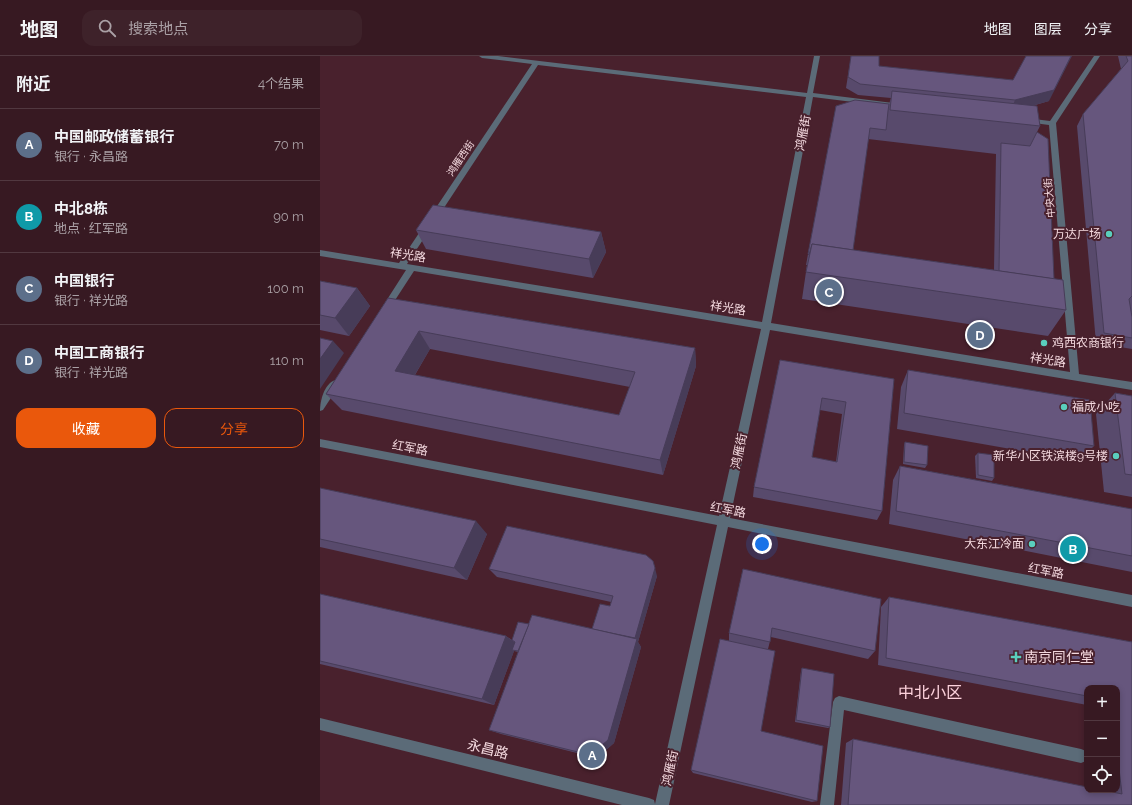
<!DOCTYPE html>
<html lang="zh">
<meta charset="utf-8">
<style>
body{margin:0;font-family:Raleway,"Noto Sans SC",sans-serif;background:#3e222a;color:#f1f3f6}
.controls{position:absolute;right:12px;bottom:12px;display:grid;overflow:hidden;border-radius:8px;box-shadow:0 2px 6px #0003}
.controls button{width:36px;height:36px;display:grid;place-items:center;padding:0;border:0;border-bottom:1px solid #513840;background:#371922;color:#f1f3f6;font:20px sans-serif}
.you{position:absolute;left:442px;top:488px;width:14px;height:14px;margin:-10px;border:3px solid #fff;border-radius:50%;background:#1a73e8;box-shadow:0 0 0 6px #1a73e833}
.badge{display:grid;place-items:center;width:26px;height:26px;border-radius:50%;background:#ea580c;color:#fff;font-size:13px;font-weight:700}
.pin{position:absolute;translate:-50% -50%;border:2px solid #fff;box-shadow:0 1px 4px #0006}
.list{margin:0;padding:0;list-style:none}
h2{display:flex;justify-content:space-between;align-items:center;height:52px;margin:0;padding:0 16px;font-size:17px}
h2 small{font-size:13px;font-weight:400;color:#aaa0a5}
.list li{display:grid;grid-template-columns:26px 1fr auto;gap:12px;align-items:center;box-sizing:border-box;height:72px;padding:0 16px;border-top:1px solid #513840}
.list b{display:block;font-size:15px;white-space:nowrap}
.list p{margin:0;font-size:13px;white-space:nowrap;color:#aaa0a5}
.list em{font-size:13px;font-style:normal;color:#aaa0a5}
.actions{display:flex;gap:8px;padding:12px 16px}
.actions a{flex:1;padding:9px 0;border:1px solid #ea580c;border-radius:12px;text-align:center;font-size:14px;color:#ea580c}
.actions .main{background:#ea580c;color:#fff}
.icon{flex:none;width:22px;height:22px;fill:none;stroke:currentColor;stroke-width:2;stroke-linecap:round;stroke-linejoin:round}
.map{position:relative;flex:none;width:812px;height:749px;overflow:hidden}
header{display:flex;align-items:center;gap:24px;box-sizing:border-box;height:56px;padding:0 20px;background:#371922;border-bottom:1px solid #513840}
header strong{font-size:19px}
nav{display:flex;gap:22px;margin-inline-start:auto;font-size:14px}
.search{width:280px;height:36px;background:#3e222a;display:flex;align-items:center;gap:10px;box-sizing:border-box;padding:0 14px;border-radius:12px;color:#aaa0a5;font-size:15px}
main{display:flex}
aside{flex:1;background:#371922}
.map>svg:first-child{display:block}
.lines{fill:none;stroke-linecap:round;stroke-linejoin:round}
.minor{fill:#5b6b78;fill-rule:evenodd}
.wall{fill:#584a6c;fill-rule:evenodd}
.shaded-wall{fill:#473c58}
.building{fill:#66567d;stroke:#473c58;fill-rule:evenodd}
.poi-dot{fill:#5acebd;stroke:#49212d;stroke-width:1.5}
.labels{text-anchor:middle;stroke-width:4;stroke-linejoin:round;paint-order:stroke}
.far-street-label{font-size:10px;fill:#f4d9df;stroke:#49212d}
.street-label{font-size:12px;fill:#f4d9df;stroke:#49212d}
.poi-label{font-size:12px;fill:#f4d9df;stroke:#49212d;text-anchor:end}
.near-poi-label{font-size:14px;fill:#f4d9df;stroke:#49212d;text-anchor:start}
.near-street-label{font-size:14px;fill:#f4d9df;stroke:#49212d}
.near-neighbourhood-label{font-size:16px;fill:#fdd2dc;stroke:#49212d}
</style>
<header>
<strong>地图</strong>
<div class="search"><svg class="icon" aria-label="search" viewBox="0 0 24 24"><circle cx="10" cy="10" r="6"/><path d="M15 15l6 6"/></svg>搜索地点</div>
<nav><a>地图</a><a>图层</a><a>分享</a></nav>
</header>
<main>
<aside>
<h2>附近<small>4个结果</small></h2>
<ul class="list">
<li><span class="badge" style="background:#5c6f8a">A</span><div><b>中国邮政储蓄银行</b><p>银行 · 永昌路</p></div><em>70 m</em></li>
<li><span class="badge" style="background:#0f9aa8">B</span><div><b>中北8栋</b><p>地点 · 红军路</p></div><em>90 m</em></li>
<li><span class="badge" style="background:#5c6f8a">C</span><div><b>中国银行</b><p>银行 · 祥光路</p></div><em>100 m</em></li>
<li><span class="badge" style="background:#5c6f8a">D</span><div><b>中国工商银行</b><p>银行 · 祥光路</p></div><em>110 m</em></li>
</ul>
<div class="actions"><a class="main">收藏</a><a>分享</a></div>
</aside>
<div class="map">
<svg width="812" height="749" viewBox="0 0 812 749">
<rect width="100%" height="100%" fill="#49212d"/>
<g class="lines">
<!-- minor -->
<g class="minor">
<path d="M159,0H178L487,37L494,0H500L493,37L581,48L584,50L581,52L493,41L451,267L750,316L729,69L706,66L702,64L706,62L730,65L774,0H780L736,67L759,318L812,326V334L450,274L410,462L812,539V551L408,471L349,749H302L0,674V662L329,742L334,744L335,748L397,469L0,391V383L399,460L441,273L94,215L68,255L65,256L61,253L86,214L0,200V194L79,207L212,8L162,2ZM218,9L486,41L442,266L87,208Z"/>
<path d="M15,324L18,325L20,328L3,354L0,355C0,345 4,328 15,324Z"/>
<path d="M519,640L761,693L766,695L767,699L766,705L761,707L524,654L514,749H500L513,646L515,642Z"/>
</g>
</g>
<!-- wall -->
<g class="wall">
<path d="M531,0L559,10L729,45L712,50L720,70L717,76L734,223L746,254L728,280L482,243L487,209H486L488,198L516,50L569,48L571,42L538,39L526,32ZM548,83L676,98L674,214L533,194Z"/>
<path d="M798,0H812V293L776,287L757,70L763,58L801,13Z"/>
<path d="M96,174L281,176L286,196L273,222L106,193Z"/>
<path d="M0,225L37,232L50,250L29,280L0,274Z"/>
<path d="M68,242L375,292L376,310L343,419L22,354L6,338ZM110,293L310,331L299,359L95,319Z"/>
<path d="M460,304L574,323L562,455L557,464L433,441L434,431ZM500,354L522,358L516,406L492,401Z"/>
<path d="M588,314L774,390L759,405L577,373L581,331Z"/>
<path d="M795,337L812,340V441L784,436L776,358Z"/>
<path d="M585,386L607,409L605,412L583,408L584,389Z"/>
<path d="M658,397L674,422L672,425L656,422L655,400Z"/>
<path d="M580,410L812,453V516L569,468L573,424Z"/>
<path d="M0,432L167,478L147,524L0,491Z"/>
<path d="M169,513L337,520L318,586L321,591L294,687L277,702L181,678L169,674L198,596L194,595L174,649L0,608V538L186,580L192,584L209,568L272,573L290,550L291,546L177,521Z"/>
<path d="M423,513L555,595L548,603L451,581L448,593L441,675L497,745L492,746L373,717L371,714L409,585V577Z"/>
<path d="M569,541L812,586V749H521L526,687L533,683L767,734H797V632H767V649L558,609L561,551Z"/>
<path d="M482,612L510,671L508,672L475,666L481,615Z"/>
</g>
<!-- shaded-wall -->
<g class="shaded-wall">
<path d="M751,0H752L729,45L690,56L695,44Z"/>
<path d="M281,176L286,196L273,222L269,203Z"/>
<path d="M37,232L50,250L29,280L15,262Z"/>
<path d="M99,275L110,293L87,332L75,315Z"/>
<path d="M13,285L24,297L0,333V303Z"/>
<path d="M375,292L376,310L343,419L340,404Z"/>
<path d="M156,465L167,478L147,524L134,512Z"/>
<path d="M335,512L337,520L318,586L321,591L294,687L277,702L270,699Z"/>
<path d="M186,580L197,588L192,594L194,595L174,649L162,643Z"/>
</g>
<!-- building -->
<g class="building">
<path d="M531,0H559V10L693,24L706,0H751L734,34L695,44L540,28L528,21Z"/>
<path d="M806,0H812V240L809,243L812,261V282L784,277L763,58L808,5Z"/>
<path d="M572,35L717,50L720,70L570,54Z"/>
<path d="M535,44L569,48L568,55L566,74L550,72L533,194L492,188L489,199L488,198L516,50Z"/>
<path d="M717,76L728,83L734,223L679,215L681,87L710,90Z"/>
<path d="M113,149L281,176L269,203L96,174Z"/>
<path d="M492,188L743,224L746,254L486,216Z"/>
<path d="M0,225L37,232L15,262L0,259Z"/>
<path d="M68,242L375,292L340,404L6,338ZM99,275L315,316L299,359L75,315Z"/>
<path d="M0,282L13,285L0,303Z"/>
<path d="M460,304L574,323L562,455L434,431ZM502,342L526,346L517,406L492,401Z"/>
<path d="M588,314L770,344L774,390L584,357Z"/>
<path d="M795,337L812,340V419L805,418Z"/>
<path d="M585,386L608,390L607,409L584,406Z"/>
<path d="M658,397L674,399V422L658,419Z"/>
<path d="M580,410L812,453V500L576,455Z"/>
<path d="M0,432L156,465L134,512L0,483Z"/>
<path d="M187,470L326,499L333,505L335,512L315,582L272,573L280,548L290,550L293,540L169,513Z"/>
<path d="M423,513L561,543L555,595L452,572L450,586L409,577Z"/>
<path d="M0,538L186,580L162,643L0,605Z"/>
<path d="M569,541L812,586V749H528L533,683L767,731V734H783L802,738L797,696V632H767V640L566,602Z"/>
<path d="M212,559L317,583L288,684L270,699L169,674Z"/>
<path d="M198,566L209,568L198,595L192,594L195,586L192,584Z"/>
<path d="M400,583L455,595L441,675L503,690L497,745L371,714Z"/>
<path d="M482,612L514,618L510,671L476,664Z"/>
</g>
<!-- markers -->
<g class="poi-dot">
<circle cx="789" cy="178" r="4"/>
<circle cx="724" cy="287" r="4"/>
<circle cx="744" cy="351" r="4"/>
<circle cx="796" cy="400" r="4"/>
<circle cx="712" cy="488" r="4"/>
<path d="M694 595h4v4h4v4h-4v4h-4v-4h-4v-4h4z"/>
</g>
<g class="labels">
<!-- far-street labels -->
<g class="far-street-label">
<text transform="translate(140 102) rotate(-56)" y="4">鸿雁西街</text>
<text transform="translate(729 142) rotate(-95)" y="4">中央大街</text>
</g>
<!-- street labels -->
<g class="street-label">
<text transform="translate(483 77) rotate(-79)" y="4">鸿雁街</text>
<text transform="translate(88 199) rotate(9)" y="4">祥光路</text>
<text transform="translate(408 252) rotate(9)" y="4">祥光路</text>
<text transform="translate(728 304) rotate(9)" y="4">祥光路</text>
<text transform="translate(90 392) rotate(11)" y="4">红军路</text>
<text transform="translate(419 395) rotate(-78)" y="4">鸿雁街</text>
<text transform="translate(408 454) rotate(11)" y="4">红军路</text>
<text transform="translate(726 515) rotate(11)" y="4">红军路</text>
<text transform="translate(350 712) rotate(-78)" y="4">鸿雁街</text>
</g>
<!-- poi labels -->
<g class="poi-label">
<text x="781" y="182">万达广场</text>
<text x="732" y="291" text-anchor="start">鸡西农商银行</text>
<text x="752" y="355" text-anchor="start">福成小吃</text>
<text x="788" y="404">新华小区铁滨楼9号楼</text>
<text x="704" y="492">大东江冷面</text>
</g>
<!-- near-poi labels -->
<g class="near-poi-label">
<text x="704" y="606">南京同仁堂</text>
</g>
<!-- near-street labels -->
<g class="near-street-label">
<text transform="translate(168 693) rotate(14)" y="5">永昌路</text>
</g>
<!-- near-neighbourhood labels -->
<g class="near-neighbourhood-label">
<text x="610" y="642">中北小区</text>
</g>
</g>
</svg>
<div class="controls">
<button>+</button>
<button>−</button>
<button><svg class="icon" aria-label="locate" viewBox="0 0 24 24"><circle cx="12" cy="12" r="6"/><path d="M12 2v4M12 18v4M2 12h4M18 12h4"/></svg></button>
</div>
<div class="you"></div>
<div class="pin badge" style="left:272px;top:699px;background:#5c6f8a">A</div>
<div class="pin badge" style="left:753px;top:493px;background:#0f9aa8">B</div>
<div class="pin badge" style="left:509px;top:236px;background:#5c6f8a">C</div>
<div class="pin badge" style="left:660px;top:279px;background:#5c6f8a">D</div>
</div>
</main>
